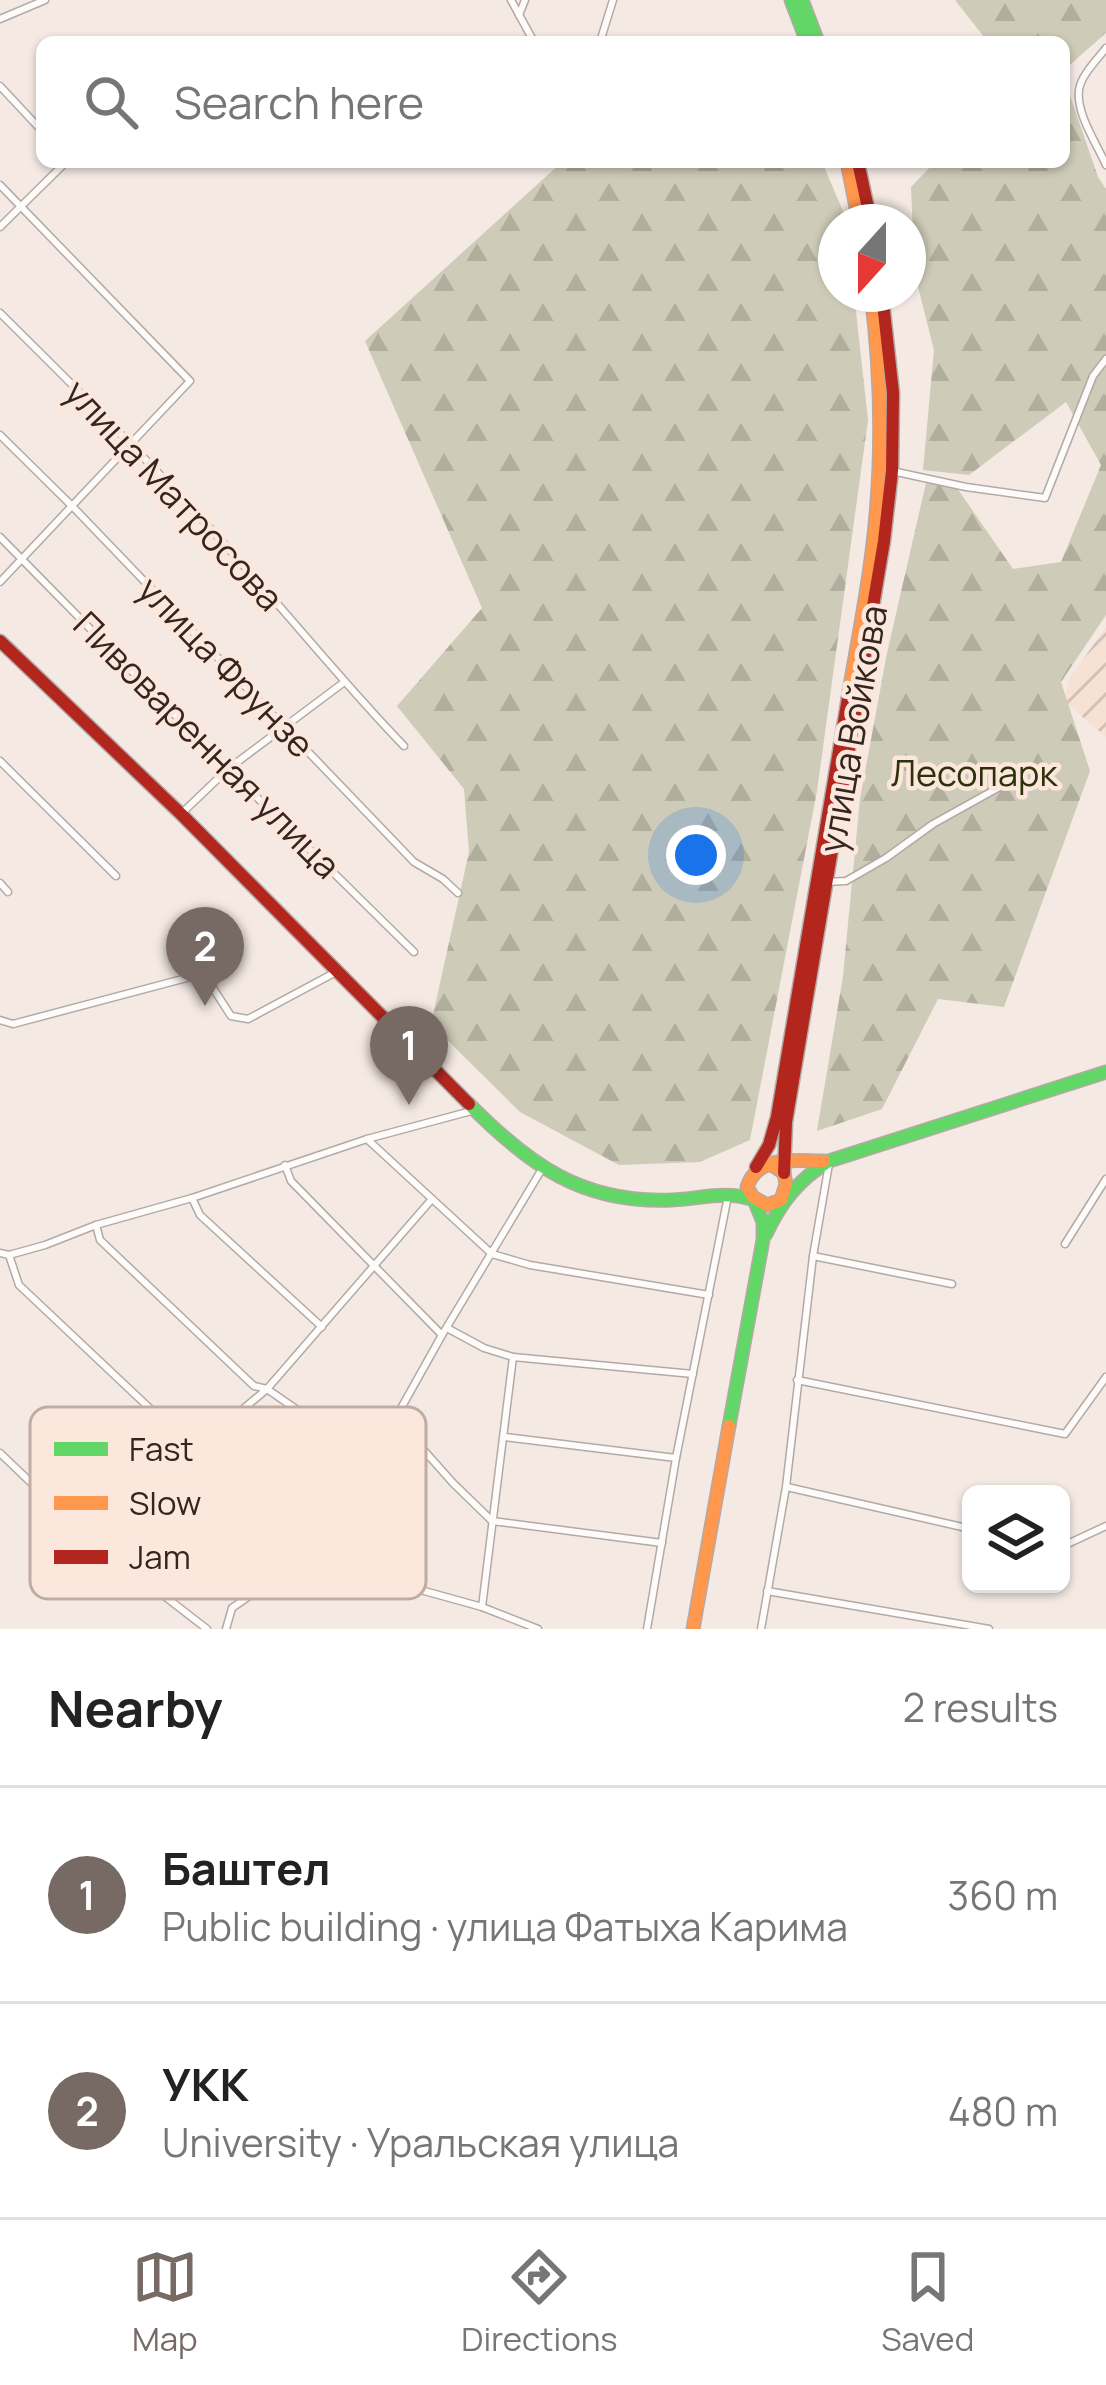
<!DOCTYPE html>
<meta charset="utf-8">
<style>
body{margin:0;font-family:Manrope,sans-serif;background:#f6f6f6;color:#222}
.controls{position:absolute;right:36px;bottom:36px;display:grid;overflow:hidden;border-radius:18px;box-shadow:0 3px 9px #0004}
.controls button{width:108px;height:108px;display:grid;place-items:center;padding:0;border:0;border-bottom:3px solid #e0e0e0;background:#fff;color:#222;font:60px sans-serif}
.compass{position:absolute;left:818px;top:204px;width:108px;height:108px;border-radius:50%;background:#fff;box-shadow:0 3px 9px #0004;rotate:201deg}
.you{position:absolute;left:696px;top:855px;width:42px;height:42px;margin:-30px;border:9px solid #fff;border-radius:50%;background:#1a73e8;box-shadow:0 0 0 18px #1a73e833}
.badge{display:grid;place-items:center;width:78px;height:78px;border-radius:50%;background:#776a64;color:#fff;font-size:39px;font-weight:700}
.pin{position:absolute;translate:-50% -99px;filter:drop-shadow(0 3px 6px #0008)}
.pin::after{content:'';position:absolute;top:63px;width:42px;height:36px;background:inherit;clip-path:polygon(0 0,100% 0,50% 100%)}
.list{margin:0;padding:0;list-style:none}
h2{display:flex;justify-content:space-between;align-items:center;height:156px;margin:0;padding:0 48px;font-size:51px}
h2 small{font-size:39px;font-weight:400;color:#767676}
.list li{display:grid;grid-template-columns:78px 1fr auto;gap:36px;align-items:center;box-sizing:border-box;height:216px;padding:0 48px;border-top:3px solid #e0e0e0}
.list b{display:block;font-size:45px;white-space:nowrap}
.list p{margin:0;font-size:39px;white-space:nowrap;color:#767676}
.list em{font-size:39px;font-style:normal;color:#767676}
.icon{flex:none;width:66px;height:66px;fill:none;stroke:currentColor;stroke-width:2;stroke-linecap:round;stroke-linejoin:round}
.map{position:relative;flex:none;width:1106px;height:1629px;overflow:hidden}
.search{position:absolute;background:#fff;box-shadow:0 3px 9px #0004;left:36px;right:36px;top:36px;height:132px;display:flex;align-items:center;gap:30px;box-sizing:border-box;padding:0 42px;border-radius:18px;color:#767676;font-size:45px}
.sheet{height:588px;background:#fff}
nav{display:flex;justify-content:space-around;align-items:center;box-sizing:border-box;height:168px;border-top:3px solid #e0e0e0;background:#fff;font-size:33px;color:#767676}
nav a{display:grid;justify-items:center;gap:6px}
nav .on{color:#776a64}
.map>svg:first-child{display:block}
.industrial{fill:url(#industrial-furrows)}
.forest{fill:url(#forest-firs)}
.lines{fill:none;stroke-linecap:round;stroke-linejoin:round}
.street-casing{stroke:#b4a9a4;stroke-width:9}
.fast-casing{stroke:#b4a9a4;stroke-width:15}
.slow-casing{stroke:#b4a9a4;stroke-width:15}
.jam-casing{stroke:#b4a9a4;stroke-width:15}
.street{stroke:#fdfcfb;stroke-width:6}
.fast{stroke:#63d668;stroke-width:12}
.slow{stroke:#ff974d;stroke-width:12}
.jam{stroke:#b3261e;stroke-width:12}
.labels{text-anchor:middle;stroke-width:9;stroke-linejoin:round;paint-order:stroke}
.street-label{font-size:36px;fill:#332620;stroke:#fbe7dc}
.park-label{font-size:36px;fill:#2e320b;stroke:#fbe7dc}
.key{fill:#fbe7dc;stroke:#bfada4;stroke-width:3}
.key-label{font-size:33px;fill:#332620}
</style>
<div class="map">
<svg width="1106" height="1629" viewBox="0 0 1106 1629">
<defs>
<pattern id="industrial-furrows" width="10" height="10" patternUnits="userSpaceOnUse" patternTransform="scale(3)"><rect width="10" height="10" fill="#f7e0d4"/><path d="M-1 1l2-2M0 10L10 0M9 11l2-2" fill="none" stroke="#d4c0b6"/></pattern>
<pattern id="forest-firs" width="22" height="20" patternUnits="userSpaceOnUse" patternTransform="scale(3)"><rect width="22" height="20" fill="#cecbb8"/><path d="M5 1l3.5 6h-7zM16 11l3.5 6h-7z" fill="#b1ae9e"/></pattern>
</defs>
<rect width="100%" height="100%" fill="#f4e9e3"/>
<!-- industrial -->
<path class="industrial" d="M1106,627V737L1064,701L1070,678Z"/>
<!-- forest -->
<g class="forest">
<path d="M955,0H1106V33L1064,70V42H988Z"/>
<path d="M1064,78L1098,177L1106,189V615L1061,682L1090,771L1004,1007L938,999L882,1109L817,1131L843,976L860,799L887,653L926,483L957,488L1013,569L1061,562L1101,465L1066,402L969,475L923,470L934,350L915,275L911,187L935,162H1064Z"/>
<path d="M562,162H822L846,218V222H836V294H854L868,420L817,791L750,1140L700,1162L619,1165L520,1112L431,1024L469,852L464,789L397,706L482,608L365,341Z"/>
</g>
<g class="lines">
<defs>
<g id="street">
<path d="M511,0L534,42"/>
<path d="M519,15L525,0"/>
<path d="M0,19L45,0"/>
<path d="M600,42L613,0"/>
<path d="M1106,48C1097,60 1081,75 1079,90C1076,114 1097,144 1106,165"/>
<path d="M0,86L42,131"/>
<path d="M0,185L190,381L0,582"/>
<path d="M0,227L66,162"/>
<path d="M0,313C84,396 166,478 244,566C298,626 348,688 404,746"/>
<path d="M0,435L72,506L414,862L443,879L458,893"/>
<path d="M892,471L966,487L1045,498L1093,376L1106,359"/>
<path d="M0,537L228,769L414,952"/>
<path d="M0,761L116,876"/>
<path d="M181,814L228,769L343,683"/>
<path d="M826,882L846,881L886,858L933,824L1005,784"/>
<path d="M0,883L8,892"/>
<path d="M0,1020L13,1024L194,976L211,985L231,1016L248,1019L336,972"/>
<path d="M367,1139L492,1254L530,1265L709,1295"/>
<path d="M285,1165L291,1181L442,1335"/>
<path d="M192,1198L200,1215L322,1327"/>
<path d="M96,1225L100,1240L254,1386L267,1389L370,1460"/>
<path d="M1065,1244L1106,1179"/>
<path d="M0,1253L9,1255L19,1285L195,1451"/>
<path d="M9,1255L45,1245L96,1225L192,1198L367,1139L475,1110"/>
<path d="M813,1256L952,1284"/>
<path d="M447,1328L484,1348L513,1357L693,1374"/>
<path d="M797,1380L1065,1434L1106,1377"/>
<path d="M396,1419L453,1483L492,1521L662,1543"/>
<path d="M505,1437L676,1458"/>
<path d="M0,1453L89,1538L207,1629"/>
<path d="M787,1487L971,1529"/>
<path d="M89,1538L267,1389L432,1199"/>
<path d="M1061,1547L1106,1526"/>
<path d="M767,1591L989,1629"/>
<path d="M482,1607L513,1357"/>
<path d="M226,1629L232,1608L319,1548L338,1521L239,1415"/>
<path d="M538,1629L482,1607L410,1587L363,1539L338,1521L442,1335L542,1169"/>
<path d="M647,1629L676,1458L728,1196"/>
<path d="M761,1629L786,1487L813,1256L829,1164"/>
</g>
<g id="fast">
<path d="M791,0L807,42"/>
<path d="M802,0L818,42"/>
<path d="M469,1104C528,1164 582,1204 672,1200C700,1199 726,1190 754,1200L763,1222V1240L729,1426"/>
<path d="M766,1234C781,1202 798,1180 829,1161L1106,1072"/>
</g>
<g id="slow">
<path d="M847,162L859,222"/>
<path d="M848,698C856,650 866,601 872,552C883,466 882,380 871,294"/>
<path d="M772,1165L784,1173L786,1184L781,1200L767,1205L753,1197L747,1187C758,1154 796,1161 824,1161"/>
<path d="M693,1629L729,1426"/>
</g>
<g id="jam">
<path d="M858,162L871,222"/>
<path d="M0,641L181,814L469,1104"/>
<path d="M756,1167L769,1145L777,1117L848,698"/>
<path d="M784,1173L786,1122L884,541L892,471L893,393L882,294"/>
</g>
</defs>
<!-- street casing -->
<use href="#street" class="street-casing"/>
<!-- fast casing -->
<use href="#fast" class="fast-casing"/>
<!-- slow casing -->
<use href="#slow" class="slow-casing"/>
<!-- jam casing -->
<use href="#jam" class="jam-casing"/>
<!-- street -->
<use href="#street" class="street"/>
<!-- fast -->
<use href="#fast" class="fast"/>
<!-- slow -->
<use href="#slow" class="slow"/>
<!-- jam -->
<use href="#jam" class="jam"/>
</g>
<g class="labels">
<!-- street labels -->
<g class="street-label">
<text transform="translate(174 495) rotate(47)" y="13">улица Матросова</text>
<text transform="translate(226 667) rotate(46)" y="13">улица Фрунзе</text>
<text transform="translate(853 729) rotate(-80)" y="13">улица Войкова</text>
<text transform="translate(207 745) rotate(45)" y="13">Пивоваренная улица</text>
</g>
<!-- park labels -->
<g class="park-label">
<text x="974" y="786">Лесопарк</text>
</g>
</g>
<!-- legend -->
<rect x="30" y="1407" width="396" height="192" rx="18" class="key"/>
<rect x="54" y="1442" width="54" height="14" fill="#63d668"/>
<rect x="54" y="1496" width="54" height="14" fill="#ff974d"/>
<rect x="54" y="1550" width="54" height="14" fill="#b3261e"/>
<g class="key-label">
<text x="129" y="1461">Fast</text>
<text x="129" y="1515">Slow</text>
<text x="129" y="1569">Jam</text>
</g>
</svg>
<div class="controls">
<button><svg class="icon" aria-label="layers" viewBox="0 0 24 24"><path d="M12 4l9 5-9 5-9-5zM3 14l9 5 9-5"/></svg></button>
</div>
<svg class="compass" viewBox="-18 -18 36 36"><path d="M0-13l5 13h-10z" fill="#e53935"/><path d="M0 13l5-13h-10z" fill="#767676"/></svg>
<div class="you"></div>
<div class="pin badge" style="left:409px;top:1105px">1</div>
<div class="pin badge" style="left:205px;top:1006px">2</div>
<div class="search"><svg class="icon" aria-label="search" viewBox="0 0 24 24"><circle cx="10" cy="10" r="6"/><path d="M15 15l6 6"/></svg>Search here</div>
</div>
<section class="sheet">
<h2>Nearby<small>2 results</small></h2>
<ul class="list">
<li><span class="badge">1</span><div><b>Баштел</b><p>Public building · улица Фатыха Карима</p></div><em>360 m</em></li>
<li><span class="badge">2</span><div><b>УКК</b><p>University · Уральская улица</p></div><em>480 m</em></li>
</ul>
</section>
<nav>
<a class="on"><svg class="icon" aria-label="map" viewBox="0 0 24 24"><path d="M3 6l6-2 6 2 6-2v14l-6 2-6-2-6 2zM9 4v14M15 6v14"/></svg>Map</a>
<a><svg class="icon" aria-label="directions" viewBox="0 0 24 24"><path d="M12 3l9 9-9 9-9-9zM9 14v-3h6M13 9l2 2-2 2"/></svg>Directions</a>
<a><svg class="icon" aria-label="saved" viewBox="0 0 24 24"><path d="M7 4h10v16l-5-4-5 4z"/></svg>Saved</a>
</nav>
